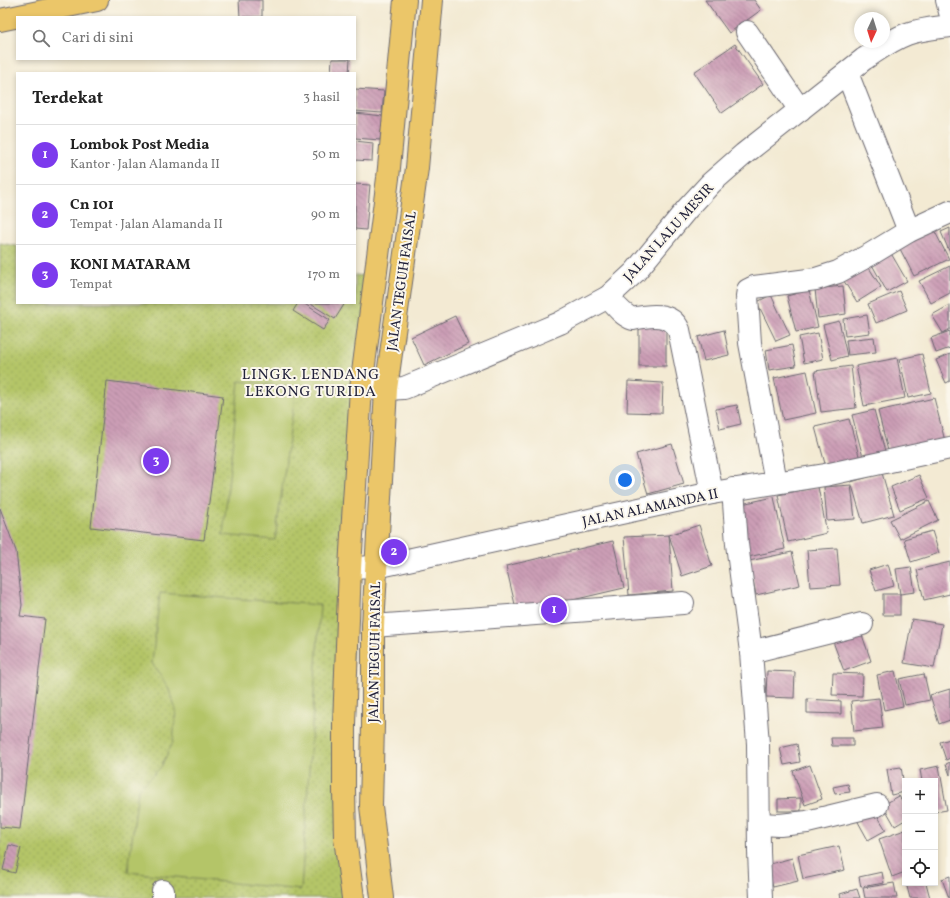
<!DOCTYPE html>
<html lang="id">
<meta charset="utf-8">
<style>
body{margin:0;font-family:Vollkorn,serif;background:#f6f6f6;color:#222}
.controls{position:absolute;right:12px;bottom:12px;display:grid;overflow:hidden;border-radius:0px;box-shadow:0 2px 6px #0003}
.controls button{width:36px;height:36px;display:grid;place-items:center;padding:0;border:0;border-bottom:1px solid #e0e0e0;background:#fff;color:#222;font:20px sans-serif}
.compass{position:absolute;left:854px;top:12px;width:36px;height:36px;border-radius:50%;background:#fff;box-shadow:0 2px 6px #0003;rotate:184deg}
.you{position:absolute;left:625px;top:480px;width:14px;height:14px;margin:-10px;border:3px solid #fff;border-radius:50%;background:#1a73e8;box-shadow:0 0 0 6px #1a73e833}
.badge{display:grid;place-items:center;width:26px;height:26px;border-radius:50%;background:#7c3aed;color:#fff;font-size:13px;font-weight:700}
.pin{position:absolute;translate:-50% -50%;border:2px solid #fff;box-shadow:0 1px 4px #0006}
.list{margin:0;padding:0;list-style:none}
h2{display:flex;justify-content:space-between;align-items:center;height:52px;margin:0;padding:0 16px;font-size:17px}
h2 small{font-size:13px;font-weight:400;color:#767676}
.list li{display:grid;grid-template-columns:26px 1fr auto;gap:12px;align-items:center;box-sizing:border-box;height:60px;padding:0 16px;border-top:1px solid #e0e0e0}
.list b{display:block;font-size:15px;white-space:nowrap}
.list p{margin:0;font-size:13px;white-space:nowrap;color:#767676}
.list em{font-size:13px;font-style:normal;color:#767676}
.icon{flex:none;width:22px;height:22px;fill:none;stroke:currentColor;stroke-width:2;stroke-linecap:round;stroke-linejoin:round}
.map{position:relative;flex:none;width:950px;height:898px;overflow:hidden}
.search{position:absolute;background:#fff;box-shadow:0 2px 6px #0003;left:16px;top:16px;width:340px;height:44px;display:flex;align-items:center;gap:10px;box-sizing:border-box;padding:0 14px;border-radius:0px;color:#767676;font-size:15px}
.panel{position:absolute;background:#fff;box-shadow:0 2px 6px #0003;left:16px;top:72px;width:340px;height:232px;border-radius:0px}
.map>svg:first-child{display:block}
.grass{fill:url(#grass-dots);stroke:#6b7452}
.pitch{fill:#b4c568;stroke:#6b7452}
.building{fill:url(#building-back-hatch)}
.lines{fill:none;stroke-linecap:round;stroke-linejoin:round}
.minor-casing{stroke:#6b6870;stroke-width:24}
.major-casing{stroke:#6b6870;stroke-width:24}
.highway-casing{stroke:#6b6870;stroke-width:24}
.minor{stroke:#fff;stroke-width:22}
.major{stroke:#ebc669;stroke-width:22}
.highway{stroke:#ebc669;stroke-width:22}
.labels{text-anchor:middle;stroke-width:4;stroke-linejoin:round;paint-order:stroke}
.street-label{font-size:14px;fill:#22223b;stroke:#fbf7ec}
.neighbourhood-label{font-size:15px;letter-spacing:1px;fill:#22223b;stroke:#fbf7ec}
</style>
<div class="map">
<svg width="950" height="898" viewBox="0 0 950 898">
<defs>
<pattern id="grass-dots" width="8" height="8" patternUnits="userSpaceOnUse"><rect width="8" height="8" fill="#b4c568"/><path d="M2 2h.1M6 6h.1" fill="none" stroke="#9aa95b" stroke-width="1.8" stroke-linecap="round"/></pattern>
<pattern id="building-back-hatch" width="6" height="6" patternUnits="userSpaceOnUse"><rect width="6" height="6" fill="#cc9eb6"/><path d="M-1 5l2 2M0 0l6 6M5-1l2 2" fill="none" stroke="#a58095"/></pattern>
</defs>
<rect width="100%" height="100%" fill="#fbf7ec"/>
<filter id="ink" filterUnits="userSpaceOnUse"><feTurbulence type="fractalNoise" baseFrequency=".025" numOctaves="2"/><feDisplacementMap in="SourceGraphic" scale="8" xChannelSelector="R" yChannelSelector="G"/><feConvolveMatrix kernelMatrix="1 2 1 2 8 2 1 2 1" color-interpolation-filters="sRGB"/></filter>
<filter id="wash" filterUnits="userSpaceOnUse"><feTurbulence type="fractalNoise" baseFrequency=".012" numOctaves="4" result="noise"/><feDisplacementMap in="SourceGraphic" scale="16" xChannelSelector="R" yChannelSelector="G"/><feGaussianBlur stdDeviation="0.9" result="paint"/><feColorMatrix in="noise" values="0 0 0 0 0 0 0 0 0 0 0 0 0 0 0 0 0 1.4 0 .05"/><feComposite in="paint" operator="in"/></filter>
<g filter="url(#wash)">
<rect width="100%" height="100%" fill="#f3ead3"/>
<!-- grass -->
<path class="grass" d="M0,243L17,246V303H355V275L366,276L343,898H0Z"/>
<!-- pitch -->
<g class="pitch">
<path d="M239,381L296,387L275,540L223,535Z"/>
<path d="M160,593L320,605L301,890L128,872L138,790L161,767L173,742L176,710L168,687L152,663Z"/>
</g>
<g id="blocks">
<!-- building -->
<g class="building">
<path d="M239,0H262V17H240Z"/>
<path d="M705,0H754L761,10L729,33Z"/>
<path d="M735,44L763,84L722,113L694,72Z"/>
<path d="M332,59H350L349,73H331Z"/>
<path d="M355,89L384,91L382,113L355,111Z"/>
<path d="M355,113L383,116L380,140L355,138Z"/>
<path d="M355,141L373,143L372,161L355,160Z"/>
<path d="M355,184L370,185L366,230L355,229Z"/>
<path d="M933,228L949,259L914,276L898,245Z"/>
<path d="M950,228V253L941,232Z"/>
<path d="M889,250L907,281L887,292L870,261Z"/>
<path d="M866,263L881,287L857,302L842,278Z"/>
<path d="M950,266V293L931,303L919,281Z"/>
<path d="M843,286L846,314L818,318L815,289Z"/>
<path d="M809,290L818,327L796,332L787,296Z"/>
<path d="M899,291L907,310L876,323L868,304Z"/>
<path d="M771,295L790,335L776,341L757,302Z"/>
<path d="M298,303H303L330,320L323,330L293,311Z"/>
<path d="M309,303H345L335,319Z"/>
<path d="M950,305V329L943,333L932,315Z"/>
<path d="M867,315L870,333L845,336L843,319Z"/>
<path d="M455,316L468,344L424,365L411,337Z"/>
<rect x="639" y="321" width="27" height="45"/>
<path d="M839,321L847,356L832,360L823,325Z"/>
<path d="M724,330L729,355L704,361L698,337Z"/>
<path d="M950,331V348L936,353L931,338Z"/>
<path d="M818,333L823,359L804,363L799,337Z"/>
<path d="M874,337L876,352L848,355L846,340Z"/>
<path d="M792,345L796,366L769,370L766,350Z"/>
<path d="M922,354L931,393L908,398L900,359Z"/>
<path d="M950,354V381L946,383L936,360Z"/>
<path d="M897,358L905,398L864,406L856,366Z"/>
<path d="M851,366L856,408L821,412L815,371Z"/>
<path d="M807,371L816,413L783,420L774,378Z"/>
<path d="M107,381L223,396L204,540L91,527Z"/>
<path d="M628,381L663,383L662,413L627,412Z"/>
<path d="M934,398L945,441L889,455L878,411Z"/>
<path d="M737,405L741,424L720,429L716,409Z"/>
<path d="M874,410L886,455L864,461L852,415Z"/>
<path d="M849,419L861,463L827,471L815,427Z"/>
<path d="M672,444L684,484L648,494L636,454Z"/>
<path d="M882,473L894,515L863,523L851,482Z"/>
<path d="M919,475L929,498L900,510L891,487Z"/>
<path d="M851,485L855,519L827,521L824,487Z"/>
<path d="M818,487L827,533L788,542L778,495Z"/>
<path d="M774,497L785,549L748,557L737,505Z"/>
<path d="M929,501L938,520L900,539L890,520Z"/>
<path d="M0,508L16,551L22,605L20,616L45,619L20,829L0,827Z"/>
<path d="M699,525L712,566L682,576L669,535Z"/>
<path d="M932,531L939,553L911,562L904,539Z"/>
<path d="M669,535L673,591L629,595L624,537Z"/>
<path d="M613,541L624,588L517,613L506,566Z"/>
<path d="M837,548L840,585L810,587L807,550Z"/>
<path d="M792,552L800,585L756,595L749,561Z"/>
<path d="M950,562V594L924,600L917,570Z"/>
<path d="M888,564L894,586L876,591L869,570Z"/>
<path d="M911,567L915,592L900,594L896,569Z"/>
<rect x="883" y="594" width="17" height="21"/>
<path d="M912,619L942,624L934,668L904,663Z"/>
<path d="M860,629L871,661L844,671L832,639Z"/>
<path d="M767,671L795,672L794,698L766,697Z"/>
<path d="M895,671L903,706L884,710L877,675Z"/>
<path d="M833,673L863,674L862,696L832,695Z"/>
<path d="M924,674L930,700L905,705L899,679Z"/>
<path d="M950,689V720L939,724L930,695Z"/>
<path d="M879,698L883,728L854,731L851,701Z"/>
<path d="M807,699L841,701V714L807,713Z"/>
<path d="M831,738H853V746H832Z"/>
<path d="M950,739V758L946,760L940,742Z"/>
<path d="M797,744L800,762L784,765L780,748Z"/>
<path d="M950,762V775L946,764Z"/>
<path d="M810,765L822,799L805,805L793,771Z"/>
<path d="M939,766L947,810L935,812V781H922L920,770Z"/>
<path d="M901,767L905,792L891,795L887,769Z"/>
<path d="M848,784L850,792L835,794L833,787Z"/>
<path d="M899,796L905,805V820L895,826L883,805Z"/>
<path d="M801,798V811H778V799Z"/>
<path d="M874,810L886,830L868,840L857,820Z"/>
<path d="M905,830V872L892,877L879,839Z"/>
<path d="M9,845L21,848L15,873L3,870Z"/>
<path d="M839,846L845,870L803,879L798,855Z"/>
<path d="M792,858L798,881L773,887L767,865Z"/>
<path d="M882,872L884,883L861,887L859,877Z"/>
<path d="M950,876V898H949L942,879Z"/>
<path d="M894,883L897,898H865L863,888Z"/>
<path d="M906,883H926L930,898H910Z"/>
<path d="M857,889L860,898H841L840,894Z"/>
</g>
</g>
</g>
<g filter="url(#ink)">
<use href="#blocks" fill-opacity="0" stroke="#6b6870" stroke-width="1"/>
<g class="lines">
<defs>
<g id="minor">
<path d="M947,0L950,12"/>
<path d="M747,32L800,110"/>
<path d="M847,73L909,231"/>
<path d="M608,297C615,305 622,315 633,319C650,315 671,312 679,330L712,493"/>
<path d="M361,388L386,389L404,388L539,332L560,323L608,297L635,272L687,209L711,183L744,154L864,59C878,50 891,40 907,34C921,29 936,28 950,26"/>
<path d="M776,482L750,343L747,296L748,290L754,287L816,279L838,272L871,254L909,231L950,212"/>
<path d="M733,489L737,544L751,652L758,744L759,852L761,898"/>
<path d="M350,568L376,567L712,493L825,475L950,448"/>
<path d="M373,626L683,603"/>
<path d="M751,652L862,624"/>
<path d="M760,824L780,825L807,822L877,805"/>
<path d="M163,898V891"/>
</g>
<path id="major" d="M0,20L97,0"/>
<g id="highway">
<path d="M353,898L345,838L344,790V724L350,568L361,388L388,178L405,0"/>
<path d="M382,898L371,806L373,725V626L386,389L417,168L432,0"/>
</g>
</defs>
<!-- minor casing -->
<use href="#minor" class="minor-casing"/>
<!-- major casing -->
<use href="#major" class="major-casing"/>
<!-- highway casing -->
<use href="#highway" class="highway-casing"/>
<!-- minor -->
<use href="#minor" class="minor"/>
<!-- major -->
<use href="#major" class="major"/>
<!-- highway -->
<use href="#highway" class="highway"/>
</g>
</g>
<g class="labels">
<!-- street labels -->
<g class="street-label">
<text transform="translate(668 232) rotate(-48)" y="5">JALAN LALU MESIR</text>
<text transform="translate(401 281) rotate(-82)" y="5">JALAN TEGUH FAISAL</text>
<text transform="translate(650 507) rotate(-12)" y="5">JALAN ALAMANDA II</text>
<text transform="translate(374 652) rotate(-89)" y="5">JALAN TEGUH FAISAL</text>
</g>
<!-- neighbourhood labels -->
<g class="neighbourhood-label">
<text x="311" y="379">LINGK. LENDANG<tspan x="311" dy="17">LEKONG TURIDA</tspan></text>
</g>
</g>
</svg>
<div class="controls">
<button>+</button>
<button>−</button>
<button><svg class="icon" aria-label="locate" viewBox="0 0 24 24"><circle cx="12" cy="12" r="6"/><path d="M12 2v4M12 18v4M2 12h4M18 12h4"/></svg></button>
</div>
<svg class="compass" viewBox="-18 -18 36 36"><path d="M0-13l5 13h-10z" fill="#e53935"/><path d="M0 13l5-13h-10z" fill="#767676"/></svg>
<div class="you"></div>
<div class="pin badge" style="left:554px;top:610px">1</div>
<div class="pin badge" style="left:394px;top:552px">2</div>
<div class="pin badge" style="left:156px;top:461px">3</div>
<div class="search"><svg class="icon" aria-label="search" viewBox="0 0 24 24"><circle cx="10" cy="10" r="6"/><path d="M15 15l6 6"/></svg>Cari di sini</div>
<section class="panel">
<h2>Terdekat<small>3 hasil</small></h2>
<ul class="list">
<li><span class="badge">1</span><div><b>Lombok Post Media</b><p>Kantor · Jalan Alamanda II</p></div><em>50 m</em></li>
<li><span class="badge">2</span><div><b>Cn 101</b><p>Tempat · Jalan Alamanda II</p></div><em>90 m</em></li>
<li><span class="badge">3</span><div><b>KONI MATARAM</b><p>Tempat</p></div><em>170 m</em></li>
</ul>
</section>
</div>
